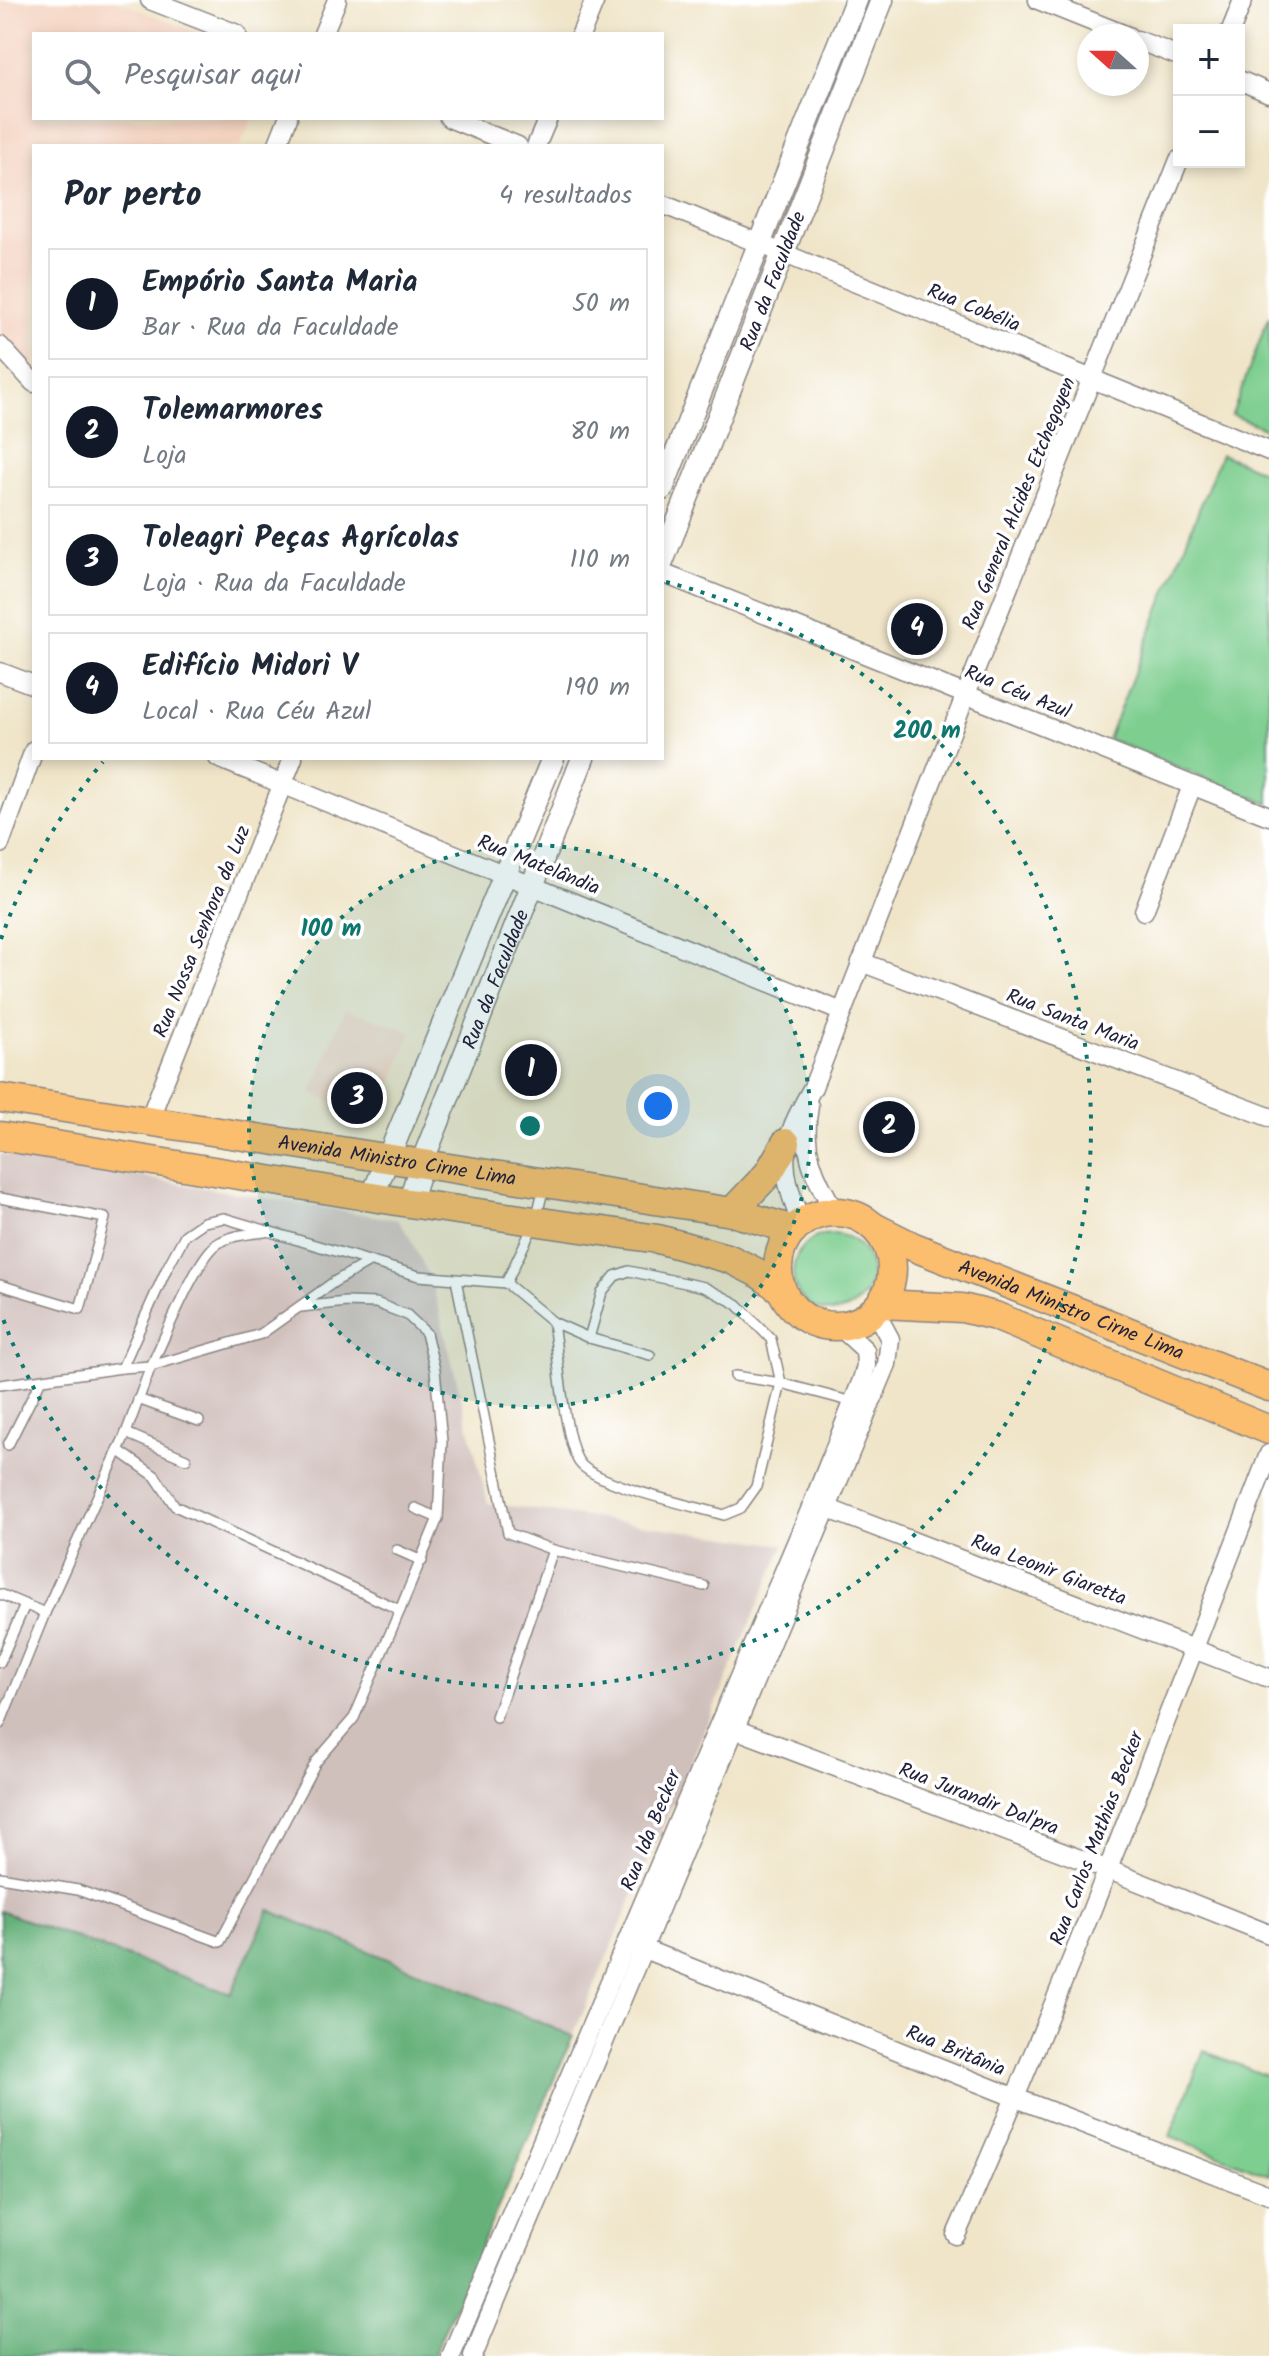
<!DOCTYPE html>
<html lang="pt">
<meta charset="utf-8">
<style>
body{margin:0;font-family:Kalam,sans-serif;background:#f6f6f7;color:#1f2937}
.controls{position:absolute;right:24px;top:24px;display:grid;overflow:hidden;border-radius:0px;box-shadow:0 4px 12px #0003}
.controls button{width:72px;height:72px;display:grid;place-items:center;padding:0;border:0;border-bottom:2px solid #e0e1e3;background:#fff;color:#1f2937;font:40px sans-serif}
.compass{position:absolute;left:1077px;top:24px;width:72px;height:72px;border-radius:50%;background:#fff;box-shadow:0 4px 12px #0003;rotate:291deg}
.you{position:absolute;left:658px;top:1106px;width:28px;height:28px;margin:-20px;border:6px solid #fff;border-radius:50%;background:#1a73e8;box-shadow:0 0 0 12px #1a73e833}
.badge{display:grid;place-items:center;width:52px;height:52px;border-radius:50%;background:#111827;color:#fff;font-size:26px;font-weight:700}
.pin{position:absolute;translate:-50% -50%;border:4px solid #fff;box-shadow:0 2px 8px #0006}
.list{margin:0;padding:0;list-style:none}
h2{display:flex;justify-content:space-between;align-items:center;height:104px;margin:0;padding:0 32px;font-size:34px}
h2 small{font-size:26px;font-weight:400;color:#747a83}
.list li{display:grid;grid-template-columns:52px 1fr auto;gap:24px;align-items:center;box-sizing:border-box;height:112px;margin:0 16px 16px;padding:0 16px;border:2px solid #e0e1e3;border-radius:0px}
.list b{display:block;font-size:30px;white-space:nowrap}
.list p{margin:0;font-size:26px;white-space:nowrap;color:#747a83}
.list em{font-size:26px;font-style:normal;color:#747a83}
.icon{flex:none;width:44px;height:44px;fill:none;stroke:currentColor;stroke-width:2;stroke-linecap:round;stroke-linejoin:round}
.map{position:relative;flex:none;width:1269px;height:2356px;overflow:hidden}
.search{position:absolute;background:#fff;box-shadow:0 4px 12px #0003;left:32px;top:32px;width:632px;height:88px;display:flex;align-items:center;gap:20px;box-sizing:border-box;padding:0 28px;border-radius:0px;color:#747a83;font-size:30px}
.panel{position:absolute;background:#fff;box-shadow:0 4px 12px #0003;left:32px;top:144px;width:632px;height:616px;border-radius:0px}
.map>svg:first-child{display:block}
.built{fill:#f4d3c0}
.industrial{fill:#d0c0bc}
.green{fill:#7dce8f;stroke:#507865;stroke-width:2}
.forest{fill:#66b17a;stroke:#446a5a;stroke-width:2}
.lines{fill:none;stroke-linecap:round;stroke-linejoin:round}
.service-casing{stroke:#898482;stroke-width:12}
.minor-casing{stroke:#898482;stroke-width:21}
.tertiary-casing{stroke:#898482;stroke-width:25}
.primary-casing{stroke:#898482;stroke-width:31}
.service{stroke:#fff;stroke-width:9}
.minor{stroke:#fff;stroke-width:18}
.tertiary{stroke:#fff;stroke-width:22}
.primary{stroke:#fbbd6e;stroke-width:28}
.ring{fill:none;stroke:#0f766e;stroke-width:4;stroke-dasharray:4 8}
.labels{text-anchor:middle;stroke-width:7;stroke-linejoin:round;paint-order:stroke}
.street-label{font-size:20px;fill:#22223b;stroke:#fff}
.centre{fill:#0f766e;stroke:#fff;stroke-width:4}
.ring-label{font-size:24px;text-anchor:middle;font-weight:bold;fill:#0f766e;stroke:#fff;stroke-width:7;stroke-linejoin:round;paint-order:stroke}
</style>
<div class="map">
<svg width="1269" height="2356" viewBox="0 0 1269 2356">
<rect width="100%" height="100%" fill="#fff"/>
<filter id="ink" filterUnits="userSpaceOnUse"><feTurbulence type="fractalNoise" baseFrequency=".0125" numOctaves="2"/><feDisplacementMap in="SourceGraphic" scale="16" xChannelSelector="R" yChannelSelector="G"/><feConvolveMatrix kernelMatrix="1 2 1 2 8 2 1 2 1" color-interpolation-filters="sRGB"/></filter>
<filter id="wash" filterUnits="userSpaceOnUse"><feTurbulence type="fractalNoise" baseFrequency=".006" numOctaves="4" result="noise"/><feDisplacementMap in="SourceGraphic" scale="32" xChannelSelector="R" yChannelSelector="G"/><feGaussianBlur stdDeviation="1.8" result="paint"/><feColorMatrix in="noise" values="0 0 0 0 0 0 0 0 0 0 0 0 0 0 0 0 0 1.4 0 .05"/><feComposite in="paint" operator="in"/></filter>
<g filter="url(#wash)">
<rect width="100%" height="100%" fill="#f0e5c9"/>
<!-- built -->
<g class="built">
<path d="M0,0H115L201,34H34V118H252L240,146H34V368L0,333Z"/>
<path d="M345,1009L412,1032L378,1120L311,1093Z"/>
</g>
<!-- industrial -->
<path class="industrial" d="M0,1154L398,1220L409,1236L431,1280L488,1503L784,1545L573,2036L269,1910L231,1994L0,1911Z"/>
<!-- green -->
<g class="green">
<path d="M1269,316V430L1232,415Z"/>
<path d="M1221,454L1269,474V804L1108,739Z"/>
<circle cx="832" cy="1273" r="39"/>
<path d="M1204,2051L1269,2077V2175L1170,2136Z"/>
</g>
<!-- forest -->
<path class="forest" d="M269,1910L573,2036L433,2356H0V1911L231,1994Z"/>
</g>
<g filter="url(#ink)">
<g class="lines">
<defs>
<g id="service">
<path d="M0,1198L105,1218L80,1309L0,1285"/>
<path d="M456,1280L508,1533L553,1550L704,1586"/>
<path d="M506,1283L553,1322L589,1338L650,1355"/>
<path d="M301,1307L346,1302L376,1303L407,1315L426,1333L435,1370L442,1441L438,1518"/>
<path d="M553,1322C558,1354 564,1439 579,1462C594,1485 694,1506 724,1515L741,1508L756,1487L781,1383L771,1339L737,1304L704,1287L629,1271L615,1276L602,1292L589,1338"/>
<path d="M122,1368L151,1366C164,1340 196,1259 217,1244C230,1235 249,1234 265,1232"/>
<path d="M735,1376L781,1383L853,1402"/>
<path d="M0,1385L122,1368L167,1268L185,1235L204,1222L224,1218L419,1276L506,1283L536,1220L544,1186"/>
<path d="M138,1399L199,1421"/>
<path d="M126,1433L186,1459"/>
<path d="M8,1445L41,1380"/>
<path d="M397,1550L422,1561"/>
<path d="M0,1594L45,1613L126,1433L151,1366L261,1334L334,1282L369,1262"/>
<path d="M400,1610L438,1518L415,1508"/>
<path d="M0,1662L25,1605"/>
<path d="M496,1717L553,1550"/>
<path d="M0,1724L45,1613"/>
<path d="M0,1877L78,1890L220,1942L316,1762L354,1718L400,1610L175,1506L155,1476L118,1450"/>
</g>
<g id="minor">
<path d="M150,0L237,34"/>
<path d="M1038,0L1128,36"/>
<path d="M1231,30L1243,0"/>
<path d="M323,34L337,0"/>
<path d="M581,34L595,0"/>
<path d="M1137,40L1179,56"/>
<path d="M1239,80L1269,93"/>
<path d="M449,118L518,146"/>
<path d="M277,146L288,118"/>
<path d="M536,146L548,118"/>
<path d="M662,204L1269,451"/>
<path d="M0,346L34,383"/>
<path d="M662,573L1269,816"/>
<path d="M0,672L34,685"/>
<path d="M218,758L842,1012"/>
<path d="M0,844L34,750"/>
<path d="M1144,911L1192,786"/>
<path d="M861,962L1269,1117"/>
<path d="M809,1106C801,1147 813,1177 836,1212"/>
<path d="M149,1120L293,758"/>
<path d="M801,1223C777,1160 780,1146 813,1087L966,694L1179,160"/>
<path d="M816,1504L1269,1678"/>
<path d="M724,1725L1109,1870L1269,1934"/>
<path d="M634,1945L1016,2098L1269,2195"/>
<path d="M956,2235C1069,1978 1168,1715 1269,1454"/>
<path d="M451,2356L813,1503L862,1380L866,1366L865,1350L839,1326"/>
<path d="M473,2356L887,1364L890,1339L875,1311"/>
</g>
<g id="tertiary">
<path d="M662,489L856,0"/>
<path id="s1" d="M662,562L882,0"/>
<path d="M372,1197L553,758"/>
<path id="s2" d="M409,1203L421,1165L583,758"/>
</g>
<g id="primary">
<path id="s3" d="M0,1098L732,1212L794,1230"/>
<path d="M0,1136L409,1203L658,1239L730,1259L758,1273L782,1290"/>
<path d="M732,1212L768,1174L786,1143"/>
<circle cx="835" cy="1269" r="57"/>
<path id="s4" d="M874,1227L914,1247L1269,1387"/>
<path d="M881,1304L962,1308L995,1316L1269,1430"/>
</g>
</defs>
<!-- service casing -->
<use href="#service" class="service-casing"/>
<!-- minor casing -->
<use href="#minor" class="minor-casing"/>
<!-- tertiary casing -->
<use href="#tertiary" class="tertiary-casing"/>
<!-- primary casing -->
<use href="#primary" class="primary-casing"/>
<!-- service -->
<use href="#service" class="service"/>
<!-- minor -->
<use href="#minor" class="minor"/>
<!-- tertiary -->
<use href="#tertiary" class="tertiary"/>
<!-- primary -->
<use href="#primary" class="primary"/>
</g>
</g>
<!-- distance rings -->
<circle cx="530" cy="1126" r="281" fill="#0f766e" fill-opacity=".12"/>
<g class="ring">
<circle cx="530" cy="1126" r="281"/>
<path d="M1 939A561 561 0 0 1 103 762M666 582A561 561 0 1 1 1 1313"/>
</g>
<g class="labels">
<!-- street labels -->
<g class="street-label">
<text dy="7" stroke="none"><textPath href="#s1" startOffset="302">Rua da Faculdade</textPath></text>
<text transform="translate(974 307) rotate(22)" y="7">Rua Cobélia</text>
<text transform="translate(1018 503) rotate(-68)" y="7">Rua General Alcides Etchegoyen</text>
<text transform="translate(1018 691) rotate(22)" y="7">Rua Céu Azul</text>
<text transform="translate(539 864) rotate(22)" y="7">Rua Matelândia</text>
<text transform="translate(201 931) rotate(-68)" y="7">Rua Nossa Senhora da Luz</text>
<text dy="7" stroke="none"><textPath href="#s2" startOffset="240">Rua da Faculdade</textPath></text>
<text transform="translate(1073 1019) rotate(21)" y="7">Rua Santa Maria</text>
<text dy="7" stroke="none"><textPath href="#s3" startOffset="402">Avenida Ministro Cirne Lima</textPath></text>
<text dy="7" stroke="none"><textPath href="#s4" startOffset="214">Avenida Ministro Cirne Lima</textPath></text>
<text transform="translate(1049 1569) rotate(21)" y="7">Rua Leonir Giaretta</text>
<text transform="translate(979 1798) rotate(21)" y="7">Rua Jurandir Dal'pra</text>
<text transform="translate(650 1830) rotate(-68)" y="7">Rua Ida Becker</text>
<text transform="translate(1096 1838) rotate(-69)" y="7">Rua Carlos Mathias Becker</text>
<text transform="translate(956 2050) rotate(22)" y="7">Rua Britânia</text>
</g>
</g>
<circle cx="530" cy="1126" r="12" class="centre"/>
<g class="ring-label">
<text x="927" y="738">200 m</text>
<text x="331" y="936">100 m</text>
</g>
</svg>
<div class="controls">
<button>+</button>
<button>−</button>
</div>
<svg class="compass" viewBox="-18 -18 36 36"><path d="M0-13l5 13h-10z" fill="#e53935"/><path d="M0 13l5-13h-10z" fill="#747a83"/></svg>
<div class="you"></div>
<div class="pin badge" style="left:531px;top:1070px">1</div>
<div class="pin badge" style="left:889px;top:1127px">2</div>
<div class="pin badge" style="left:357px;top:1098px">3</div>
<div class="pin badge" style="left:917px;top:629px">4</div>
<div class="search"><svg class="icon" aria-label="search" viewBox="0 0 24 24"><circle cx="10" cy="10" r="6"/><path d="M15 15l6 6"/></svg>Pesquisar aqui</div>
<section class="panel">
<h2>Por perto<small>4 resultados</small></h2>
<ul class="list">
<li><span class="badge">1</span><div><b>Empório Santa Maria</b><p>Bar · Rua da Faculdade</p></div><em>50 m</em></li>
<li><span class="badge">2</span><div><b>Tolemarmores</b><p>Loja</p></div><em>80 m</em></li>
<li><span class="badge">3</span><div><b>Toleagri Peças Agrícolas</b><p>Loja · Rua da Faculdade</p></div><em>110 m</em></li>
<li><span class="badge">4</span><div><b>Edifício Midori V</b><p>Local · Rua Céu Azul</p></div><em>190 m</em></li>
</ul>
</section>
</div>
